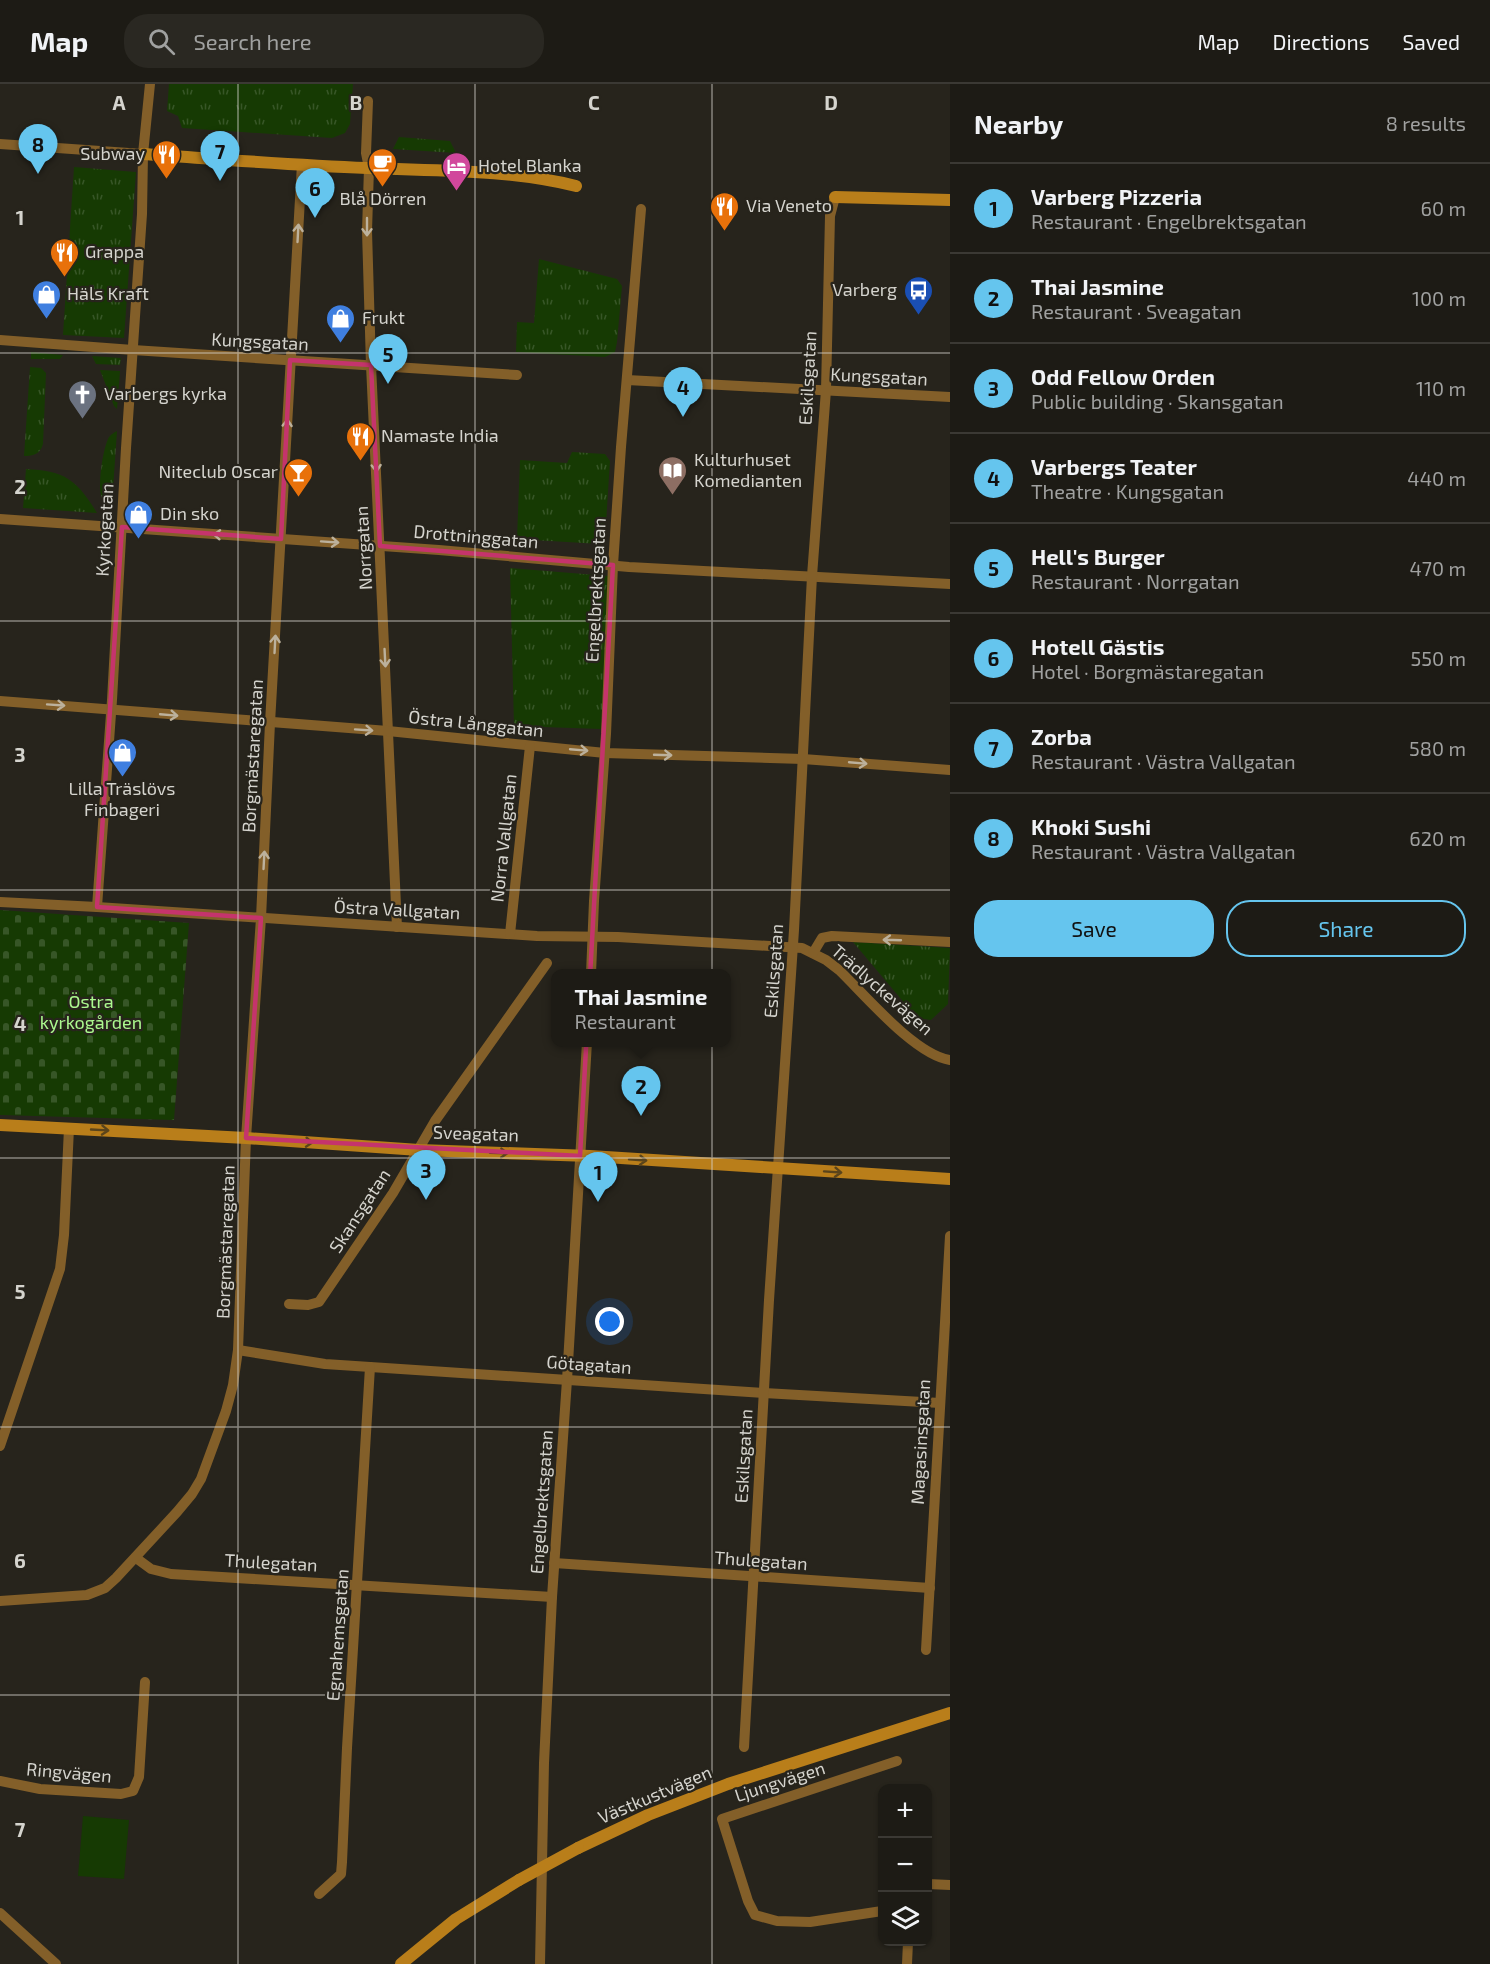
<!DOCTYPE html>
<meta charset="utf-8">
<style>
body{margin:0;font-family:"Exo 2",sans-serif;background:#2a2822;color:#f1f3f6}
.controls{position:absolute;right:18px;bottom:18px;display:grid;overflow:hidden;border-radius:12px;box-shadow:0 2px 4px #0004}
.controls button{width:54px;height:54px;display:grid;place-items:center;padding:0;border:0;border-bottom:2px solid #3b3934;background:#1d1b15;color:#f1f3f6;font:30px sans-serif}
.you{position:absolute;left:610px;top:1238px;width:21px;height:21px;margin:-15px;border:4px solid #fff;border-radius:50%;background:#1a73e8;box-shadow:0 0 0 9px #1a73e833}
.badge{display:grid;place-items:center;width:39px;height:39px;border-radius:50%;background:#65c5ee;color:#111;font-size:20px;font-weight:700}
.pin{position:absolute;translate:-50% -50px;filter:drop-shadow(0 2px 3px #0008)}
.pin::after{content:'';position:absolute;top:32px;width:21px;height:18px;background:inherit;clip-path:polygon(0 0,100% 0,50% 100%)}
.popup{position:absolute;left:551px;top:885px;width:180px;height:78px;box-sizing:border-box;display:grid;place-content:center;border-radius:12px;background:#1d1b15;filter:drop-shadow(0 2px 4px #0005);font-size:20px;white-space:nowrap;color:#a0a1a0}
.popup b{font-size:22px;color:#f1f3f6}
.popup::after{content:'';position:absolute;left:50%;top:100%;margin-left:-12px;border:12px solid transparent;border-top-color:#1d1b15}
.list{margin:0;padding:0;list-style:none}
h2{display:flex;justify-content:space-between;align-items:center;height:78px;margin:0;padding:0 24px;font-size:26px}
h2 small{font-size:20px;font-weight:400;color:#a0a1a0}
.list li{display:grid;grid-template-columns:39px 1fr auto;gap:18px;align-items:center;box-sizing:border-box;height:90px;padding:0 24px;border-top:2px solid #3b3934}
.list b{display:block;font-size:22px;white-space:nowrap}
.list p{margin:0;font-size:20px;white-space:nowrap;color:#a0a1a0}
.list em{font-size:20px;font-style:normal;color:#a0a1a0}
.actions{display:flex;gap:12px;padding:18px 24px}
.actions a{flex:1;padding:14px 0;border:2px solid #65c5ee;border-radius:24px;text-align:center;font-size:21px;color:#65c5ee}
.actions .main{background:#65c5ee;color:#111}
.icon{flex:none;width:33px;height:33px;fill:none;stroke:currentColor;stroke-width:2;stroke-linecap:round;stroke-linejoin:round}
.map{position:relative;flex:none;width:950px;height:1880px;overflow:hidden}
header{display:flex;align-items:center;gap:36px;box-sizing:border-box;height:84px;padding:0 30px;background:#1d1b15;border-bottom:2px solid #3b3934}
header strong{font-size:28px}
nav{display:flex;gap:33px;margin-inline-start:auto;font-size:21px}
.search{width:420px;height:54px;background:#2a2822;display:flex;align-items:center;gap:15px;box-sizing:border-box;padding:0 21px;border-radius:24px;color:#a0a1a0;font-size:22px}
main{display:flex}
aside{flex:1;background:#1d1b15}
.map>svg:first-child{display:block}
.grass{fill:url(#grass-tufts)}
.cemetery{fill:url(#cemetery-stones)}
.pitch{fill:#163a03}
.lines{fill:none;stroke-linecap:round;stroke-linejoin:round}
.street{stroke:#835f29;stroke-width:10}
.secondary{stroke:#b97e1a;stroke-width:12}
.secondary-bridge{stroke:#b97e1a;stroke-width:12}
.oneway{stroke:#bcb19c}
.oneway2{stroke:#5a441b}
.marked{fill:none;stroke:#c5346c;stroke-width:4.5;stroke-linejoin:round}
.grid{fill:none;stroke:#d5d4ce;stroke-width:1.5;stroke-opacity:0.55}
.labels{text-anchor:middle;stroke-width:4.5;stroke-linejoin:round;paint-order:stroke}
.poi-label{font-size:18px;fill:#d5d4ce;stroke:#27241c;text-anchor:start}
.street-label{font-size:18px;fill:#d5d4ce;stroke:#27241c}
.park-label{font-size:18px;fill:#acf98f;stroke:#27241c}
.grid-label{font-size:20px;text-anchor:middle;font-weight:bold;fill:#d5d4ce;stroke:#27241c;stroke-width:4.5;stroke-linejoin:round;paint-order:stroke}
</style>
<header>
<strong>Map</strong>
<div class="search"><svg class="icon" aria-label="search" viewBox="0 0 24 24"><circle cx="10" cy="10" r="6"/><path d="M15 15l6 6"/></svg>Search here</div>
<nav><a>Map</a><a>Directions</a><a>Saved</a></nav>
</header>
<main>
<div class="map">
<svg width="950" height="1880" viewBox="0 0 950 1880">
<defs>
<pattern id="grass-tufts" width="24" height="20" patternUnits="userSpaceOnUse" patternTransform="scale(1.5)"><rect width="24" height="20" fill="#163a03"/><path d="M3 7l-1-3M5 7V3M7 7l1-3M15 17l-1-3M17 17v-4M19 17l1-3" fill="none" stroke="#375627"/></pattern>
<pattern id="cemetery-stones" width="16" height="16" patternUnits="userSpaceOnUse" patternTransform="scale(1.5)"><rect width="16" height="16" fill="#163a03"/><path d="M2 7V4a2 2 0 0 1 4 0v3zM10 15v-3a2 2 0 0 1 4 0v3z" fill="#375627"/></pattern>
</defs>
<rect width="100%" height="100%" fill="#27241c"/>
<!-- grass -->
<g class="grass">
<path d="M169,0H353L350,40L345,49L332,54L182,44L178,32L167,27Z"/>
<path d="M399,53L450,57L456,69L393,65Z"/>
<path d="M74,83L136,88L124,254L63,251Z"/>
<path d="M539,175L617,195L622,202L617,258L615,268L605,273L516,268L517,238L534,239Z"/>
<path d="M31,268L63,271L60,275H31Z"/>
<path d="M92,272L121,274L120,281L96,280Z"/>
<path d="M30,283L41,284L46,289L43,360C40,370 34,372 24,372Z"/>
<path d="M100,286L120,287L117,325L114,322Z"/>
<path d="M117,347L112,420C108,419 106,419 103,416C96,407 103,363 109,353C112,350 113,349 117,347Z"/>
<path d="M572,368L605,370L610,377L605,455L600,460L517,455L520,376L567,379Z"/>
<path d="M26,385C65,387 76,395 97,429L23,424Z"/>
<path d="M510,484L608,492L601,645L514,642Z"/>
<path d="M853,858L950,864L948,920L931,936L917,934Z"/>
</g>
<!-- cemetery -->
<path class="cemetery" d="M0,826L189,839L174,1036L0,1031Z"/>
<!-- pitch -->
<path class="pitch" d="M83,1732L129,1736L124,1795L78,1792Z"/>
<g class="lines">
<!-- street -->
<g class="street">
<path d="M368,17L366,69L369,84L367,147L371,281L397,843"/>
<path d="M0,60L143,70"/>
<path d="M0,256L133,266L517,291"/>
<path d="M627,296L950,313"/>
<path d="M0,435L439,466L629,483L950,500"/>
<path d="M0,617L388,647L605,669L803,675L950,686"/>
<path d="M0,818L97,823L537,852L618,853L802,864L826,876L839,886C865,911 915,971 950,976"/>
<path d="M97,823L112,616L126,364L142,130L143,70L150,0"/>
<path d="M510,850L530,662"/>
<path d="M813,869L822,854L832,852L950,858"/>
<path d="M591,890L594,817L606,650L613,481L621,363L641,125"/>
<path d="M289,1220L308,1221L319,1218L393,1109L435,1037L547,879"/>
<path d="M238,1266L325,1280L764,1309L940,1319"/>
<path d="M0,1362L60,1185L64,1151L69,1044"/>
<path d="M136,1474L151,1485L171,1490L552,1513"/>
<path d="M554,1479L930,1504"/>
<path d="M0,1517L87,1511L105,1504L116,1494L177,1428L192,1410L201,1395L226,1327L233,1301L238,1266L246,1054L261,834L270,639L302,80"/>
<path d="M926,1566L950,1152"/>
<path d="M744,1663L769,1216L794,846L812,492L826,306L830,132L835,113"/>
<path d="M0,1697L40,1705L121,1710L133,1707L139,1693L145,1598"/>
<path d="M928,1800L950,1801"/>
<path d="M319,1810L341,1790L342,1778L347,1664L370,1283"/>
<path d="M882,1827L810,1838L777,1837L755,1831L748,1817L722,1735L897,1677"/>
<path d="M0,1829L56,1880"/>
<path d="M540,1880L544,1679L552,1513L567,1296L587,958"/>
<path d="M907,1880L908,1858"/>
</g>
<!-- secondary -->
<g class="secondary">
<path d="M143,70C217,75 292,81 367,84C436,87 508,85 576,102"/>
<path d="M835,113L950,116"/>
<path d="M0,1041L246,1054L419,1066L590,1072L950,1095"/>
<path d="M578,1764L648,1731L728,1700L950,1629"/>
<path d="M401,1880L456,1835L519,1796"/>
</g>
<!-- secondary-bridge -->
<path class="secondary-bridge" d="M519,1796L578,1764"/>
</g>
<!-- one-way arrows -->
<defs><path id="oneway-shaft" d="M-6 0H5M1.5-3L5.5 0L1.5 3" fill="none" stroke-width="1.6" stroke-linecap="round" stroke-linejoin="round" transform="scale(1.5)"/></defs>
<g class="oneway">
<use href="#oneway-shaft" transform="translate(367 143) rotate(90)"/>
<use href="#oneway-shaft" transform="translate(298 149) rotate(-87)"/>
<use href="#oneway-shaft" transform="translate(287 344) rotate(-87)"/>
<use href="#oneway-shaft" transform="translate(376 379) rotate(87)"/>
<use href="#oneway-shaft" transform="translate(222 451) rotate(-176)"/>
<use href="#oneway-shaft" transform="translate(330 458) rotate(4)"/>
<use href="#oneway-shaft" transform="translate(275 560) rotate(-87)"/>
<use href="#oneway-shaft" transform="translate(385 574) rotate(87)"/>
<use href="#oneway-shaft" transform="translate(56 621) rotate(4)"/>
<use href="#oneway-shaft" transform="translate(169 631) rotate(5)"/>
<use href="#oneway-shaft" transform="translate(364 646) rotate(4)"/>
<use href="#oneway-shaft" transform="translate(579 666) rotate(5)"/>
<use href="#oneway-shaft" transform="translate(663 671) rotate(2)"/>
<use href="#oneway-shaft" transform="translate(858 679) rotate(5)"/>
<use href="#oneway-shaft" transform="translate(264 776) rotate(-87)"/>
<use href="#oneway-shaft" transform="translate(892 856) rotate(-178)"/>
</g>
<g class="oneway2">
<use href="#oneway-shaft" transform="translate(100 1046) rotate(3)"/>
<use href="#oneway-shaft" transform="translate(304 1058) rotate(4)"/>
<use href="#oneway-shaft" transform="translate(499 1069) rotate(2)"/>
<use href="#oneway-shaft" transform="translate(638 1076) rotate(4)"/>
<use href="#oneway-shaft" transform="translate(833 1088) rotate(4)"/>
</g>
<!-- marked area -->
<path class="marked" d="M290,276L371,281L380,462L613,481L580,1072L246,1054L261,834L97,823L122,443L281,455Z"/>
<!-- grid -->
<path class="grid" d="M238,0V1880M475,0V1880M712,0V1880M0,269H950M0,537H950M0,806H950M0,1074H950M0,1343H950M0,1611H950"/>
<!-- icons -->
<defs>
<symbol id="restaurant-pin" viewBox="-11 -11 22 30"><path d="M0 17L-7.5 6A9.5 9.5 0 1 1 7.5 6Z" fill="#e8710a" stroke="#27241c"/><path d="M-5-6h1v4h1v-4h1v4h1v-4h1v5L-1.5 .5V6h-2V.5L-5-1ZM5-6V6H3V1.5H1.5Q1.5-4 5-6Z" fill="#fff"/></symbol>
<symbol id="cafe-pin" viewBox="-11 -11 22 30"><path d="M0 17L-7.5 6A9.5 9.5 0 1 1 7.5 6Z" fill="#e8710a" stroke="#27241c"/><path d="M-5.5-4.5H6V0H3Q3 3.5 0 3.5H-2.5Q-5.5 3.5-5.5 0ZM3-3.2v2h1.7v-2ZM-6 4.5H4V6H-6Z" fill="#fff"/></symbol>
<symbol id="hotel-pin" viewBox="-11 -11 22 30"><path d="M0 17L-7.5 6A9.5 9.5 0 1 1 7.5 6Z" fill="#d1479c" stroke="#27241c"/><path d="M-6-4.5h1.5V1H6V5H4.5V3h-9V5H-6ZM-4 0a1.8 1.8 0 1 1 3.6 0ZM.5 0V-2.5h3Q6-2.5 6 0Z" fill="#fff"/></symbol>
<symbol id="bus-pin" viewBox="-11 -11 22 30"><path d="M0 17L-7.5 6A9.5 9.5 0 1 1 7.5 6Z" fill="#1a4fb4" stroke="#27241c"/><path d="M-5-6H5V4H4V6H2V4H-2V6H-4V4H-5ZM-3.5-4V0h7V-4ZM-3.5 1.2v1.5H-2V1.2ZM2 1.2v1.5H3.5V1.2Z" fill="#fff"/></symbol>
<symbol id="shop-pin" viewBox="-11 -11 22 30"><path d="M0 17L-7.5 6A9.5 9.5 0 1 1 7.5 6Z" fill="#3f7fe0" stroke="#27241c"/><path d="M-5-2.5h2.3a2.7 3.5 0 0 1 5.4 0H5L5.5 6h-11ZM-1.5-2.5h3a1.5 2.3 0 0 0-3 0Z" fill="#fff"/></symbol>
<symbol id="church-pin" viewBox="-11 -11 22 30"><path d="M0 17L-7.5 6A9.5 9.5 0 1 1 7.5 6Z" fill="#6b7280" stroke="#27241c"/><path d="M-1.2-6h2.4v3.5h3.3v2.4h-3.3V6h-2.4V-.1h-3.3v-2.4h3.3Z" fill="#fff"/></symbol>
<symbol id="library-pin" viewBox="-11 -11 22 30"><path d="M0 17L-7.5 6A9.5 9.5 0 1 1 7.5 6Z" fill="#8d6e63" stroke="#27241c"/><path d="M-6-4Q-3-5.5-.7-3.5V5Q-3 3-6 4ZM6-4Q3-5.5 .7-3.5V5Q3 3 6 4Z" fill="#fff"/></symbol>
<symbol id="bar-pin" viewBox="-11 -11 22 30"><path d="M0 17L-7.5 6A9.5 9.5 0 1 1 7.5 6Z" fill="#e8710a" stroke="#27241c"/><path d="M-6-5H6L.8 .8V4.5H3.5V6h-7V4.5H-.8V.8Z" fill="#fff"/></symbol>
</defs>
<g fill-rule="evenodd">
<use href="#restaurant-pin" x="150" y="54" width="33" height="45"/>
<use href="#cafe-pin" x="366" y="62" width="33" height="45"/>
<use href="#hotel-pin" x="440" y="66" width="33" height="45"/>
<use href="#restaurant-pin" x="708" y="106" width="33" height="45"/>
<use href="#restaurant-pin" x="48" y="152" width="33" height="45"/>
<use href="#bus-pin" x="902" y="190" width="33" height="45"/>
<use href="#shop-pin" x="30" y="194" width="33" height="45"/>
<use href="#shop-pin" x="324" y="218" width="33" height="45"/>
<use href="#church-pin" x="66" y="294" width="33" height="45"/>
<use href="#restaurant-pin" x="344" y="336" width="33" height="45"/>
<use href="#library-pin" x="656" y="370" width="33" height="45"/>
<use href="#bar-pin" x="282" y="372" width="33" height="45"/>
<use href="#shop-pin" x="122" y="414" width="33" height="45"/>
<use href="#shop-pin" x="106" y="652" width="33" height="45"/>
</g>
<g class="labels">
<!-- poi labels -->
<g class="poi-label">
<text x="145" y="76" text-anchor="end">Subway</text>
<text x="478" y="88">Hotel Blanka</text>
<text x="383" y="121" text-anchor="middle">Blå Dörren</text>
<text x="746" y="128">Via Veneto</text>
<text x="85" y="174">Grappa</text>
<text x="897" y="212" text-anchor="end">Varberg</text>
<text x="67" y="216">Häls Kraft</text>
<text x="362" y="240">Frukt</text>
<text x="104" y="316">Varbergs kyrka</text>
<text x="381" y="358">Namaste India</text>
<text x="694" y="382">Kulturhuset<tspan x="694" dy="21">Komedianten</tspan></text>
<text x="278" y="394" text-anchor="end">Niteclub Oscar</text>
<text x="160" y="436">Din sko</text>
<text x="122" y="711" text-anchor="middle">Lilla Träslövs<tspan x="122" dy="21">Finbageri</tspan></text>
</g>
<!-- street labels -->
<g class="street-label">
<text transform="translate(260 258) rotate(3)" y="6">Kungsgatan</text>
<text transform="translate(879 293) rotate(3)" y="6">Kungsgatan</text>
<text transform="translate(808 294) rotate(-87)" y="6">Eskilsgatan</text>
<text transform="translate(105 446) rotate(-87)" y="6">Kyrkogatan</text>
<text transform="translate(476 453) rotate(5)" y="6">Drottninggatan</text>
<text transform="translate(364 464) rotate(-93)" y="6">Norrgatan</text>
<text transform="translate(596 506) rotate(-87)" y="6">Engelbrektsgatan</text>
<text transform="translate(476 640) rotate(6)" y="6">Östra Långgatan</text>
<text transform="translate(253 672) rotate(-87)" y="6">Borgmästaregatan</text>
<text transform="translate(504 754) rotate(-84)" y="6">Norra Vallgatan</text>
<text transform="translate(397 826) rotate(3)" y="6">Östra Vallgatan</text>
<text transform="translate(774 887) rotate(-86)" y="6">Eskilsgatan</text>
<text transform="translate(882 906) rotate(41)" y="6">Trädlyckevägen</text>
<text transform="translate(476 1050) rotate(2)" y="6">Sveagatan</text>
<text transform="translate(360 1127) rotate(-57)" y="6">Skansgatan</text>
<text transform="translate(226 1158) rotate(-88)" y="6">Borgmästaregatan</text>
<text transform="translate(589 1281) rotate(4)" y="6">Götagatan</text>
<text transform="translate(921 1358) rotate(-87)" y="6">Magasinsgatan</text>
<text transform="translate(744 1372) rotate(-87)" y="6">Eskilsgatan</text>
<text transform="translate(542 1418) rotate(-86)" y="6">Engelbrektsgatan</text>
<text transform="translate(761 1477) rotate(4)" y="6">Thulegatan</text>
<text transform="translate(271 1479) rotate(3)" y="6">Thulegatan</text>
<text transform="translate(338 1551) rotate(-86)" y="6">Egnahemsgatan</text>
<text transform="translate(69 1689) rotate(5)" y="6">Ringvägen</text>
<text transform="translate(780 1698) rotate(-18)" y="6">Ljungvägen</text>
<text transform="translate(655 1711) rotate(-23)" y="6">Västkustvägen</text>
</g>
<!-- park labels -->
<g class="park-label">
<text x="91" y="924">Östra<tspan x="91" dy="21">kyrkogården</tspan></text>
</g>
</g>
<g class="grid-label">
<text x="119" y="26">A</text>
<text x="356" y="26">B</text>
<text x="594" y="26">C</text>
<text x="831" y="26">D</text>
<text x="20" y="141">1</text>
<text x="20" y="410">2</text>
<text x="20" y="678">3</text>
<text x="20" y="947">4</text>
<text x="20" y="1215">5</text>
<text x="20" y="1484">6</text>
<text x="20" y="1753">7</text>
</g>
</svg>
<div class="controls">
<button>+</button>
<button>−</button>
<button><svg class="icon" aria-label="layers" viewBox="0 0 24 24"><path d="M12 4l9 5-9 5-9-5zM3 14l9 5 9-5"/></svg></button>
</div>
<div class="you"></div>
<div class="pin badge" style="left:598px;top:1118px">1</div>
<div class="pin badge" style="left:641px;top:1032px">2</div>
<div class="popup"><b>Thai Jasmine</b>Restaurant</div>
<div class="pin badge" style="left:426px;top:1116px">3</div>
<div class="pin badge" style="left:683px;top:333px">4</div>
<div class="pin badge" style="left:388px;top:300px">5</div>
<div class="pin badge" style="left:315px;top:134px">6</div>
<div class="pin badge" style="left:220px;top:97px">7</div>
<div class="pin badge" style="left:38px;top:90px">8</div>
</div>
<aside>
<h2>Nearby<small>8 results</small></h2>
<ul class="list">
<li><span class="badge">1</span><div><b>Varberg Pizzeria</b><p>Restaurant · Engelbrektsgatan</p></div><em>60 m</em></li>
<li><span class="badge">2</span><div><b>Thai Jasmine</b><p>Restaurant · Sveagatan</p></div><em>100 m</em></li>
<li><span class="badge">3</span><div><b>Odd Fellow Orden</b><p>Public building · Skansgatan</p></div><em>110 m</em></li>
<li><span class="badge">4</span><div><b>Varbergs Teater</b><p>Theatre · Kungsgatan</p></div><em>440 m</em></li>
<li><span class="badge">5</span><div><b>Hell's Burger</b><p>Restaurant · Norrgatan</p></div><em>470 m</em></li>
<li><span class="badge">6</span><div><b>Hotell Gästis</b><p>Hotel · Borgmästaregatan</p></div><em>550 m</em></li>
<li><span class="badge">7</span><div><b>Zorba</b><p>Restaurant · Västra Vallgatan</p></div><em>580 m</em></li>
<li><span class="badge">8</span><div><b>Khoki Sushi</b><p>Restaurant · Västra Vallgatan</p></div><em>620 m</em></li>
</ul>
<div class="actions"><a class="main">Save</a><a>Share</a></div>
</aside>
</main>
